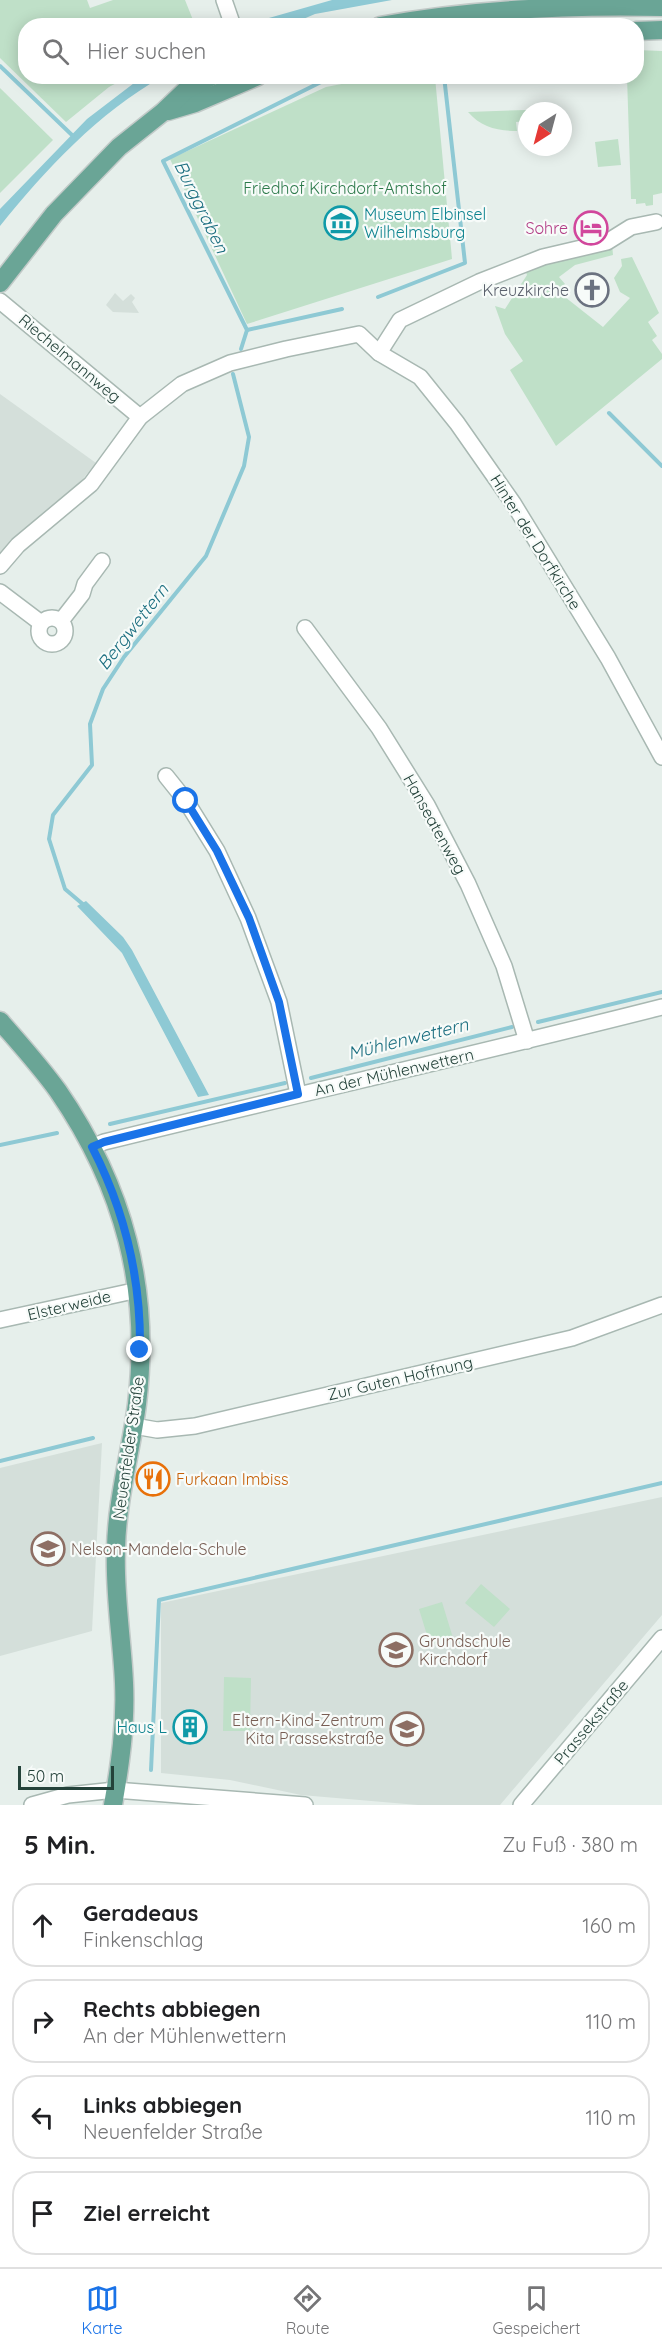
<!DOCTYPE html>
<html lang="de">
<meta charset="utf-8">
<style>
body{margin:0;font-family:Quicksand,sans-serif;background:#f6f6f6;color:#202124}
.compass{position:absolute;left:518px;top:102px;width:54px;height:54px;border-radius:50%;background:#fff;box-shadow:0 3px 15px #0003;rotate:216deg}
.scale{position:absolute;left:18px;bottom:15px;width:96px;box-sizing:border-box;padding-left:6px;border:3px solid #24423a;border-top:0;font-size:16px;line-height:21px;white-space:nowrap;color:#24423a;-webkit-text-stroke:4px #f7fbf9;paint-order:stroke}
.stop{position:absolute;width:18px;height:18px;margin:-14px;border:4px solid #1a73e8;border-radius:50%;background:#fff}
.stop.end{background:#1a73e8;border-color:#fff;box-shadow:0 2px 6px #0008}
.list{margin:0;padding:0;list-style:none}
h2{display:flex;justify-content:space-between;align-items:center;height:78px;margin:0;padding:0 24px;font-size:26px}
h2 small{font-size:20px;font-weight:400;color:#757577}
.list li{display:grid;grid-template-columns:39px 1fr auto;gap:18px;align-items:center;box-sizing:border-box;height:84px;margin:0 12px 12px;padding:0 12px;border:2px solid #e0e0e0;border-radius:24px}
.list b{display:block;font-size:22px;white-space:nowrap}
.list p{margin:0;font-size:20px;white-space:nowrap;color:#757577}
.list em{font-size:20px;font-style:normal;color:#757577}
.icon{flex:none;width:33px;height:33px;fill:none;stroke:currentColor;stroke-width:2;stroke-linecap:round;stroke-linejoin:round}
.map{position:relative;flex:none;width:662px;height:1805px;overflow:hidden}
.search{position:absolute;background:#fff;box-shadow:0 3px 15px #0003;left:18px;right:18px;top:18px;height:66px;display:flex;align-items:center;gap:15px;box-sizing:border-box;padding:0 21px;border-radius:24px;color:#757577;font-size:22px}
.sheet{height:462px;background:#fff}
nav{display:flex;justify-content:space-around;align-items:center;box-sizing:border-box;height:84px;border-top:2px solid #e0e0e0;background:#fff;font-size:16px;color:#757577}
nav a{display:grid;justify-items:center;gap:3px}
nav .on{color:#1a73e8}
.map>svg:first-child{display:block}
.built{fill:#d4dfda}
.green{fill:#bfe0c8}
.water{fill:#8ec9d4}
.lines{fill:none;stroke-linecap:round;stroke-linejoin:round}
.stream{stroke:#8ec9d4;stroke-width:4}
.minor-casing{stroke:#a8b8b2;stroke-width:18}
.major-casing{stroke:#c2cac8;stroke-width:21}
.minor{stroke:#fff;stroke-width:15}
.major{stroke:#6aa596;stroke-width:18}
.route{stroke:#1a73e8;stroke-width:8}
.labels{text-anchor:middle;stroke-width:4.5;stroke-linejoin:round;paint-order:stroke}
.park-label{font-size:16px;fill:#2d7a4b;stroke:#f7fbf9}
.culture-label{font-size:16px;fill:#0d838f;stroke:#f7fbf9;text-anchor:start}
.hotel-label{font-size:16px;fill:#b23c85;stroke:#f7fbf9;text-anchor:end}
.worship-label{font-size:16px;fill:#5b616d;stroke:#f7fbf9;text-anchor:end}
.street-label{font-size:16px;fill:#24423a;stroke:#f7fbf9}
.food-label{font-size:16px;fill:#c56008;stroke:#f7fbf9;text-anchor:start}
.education-label{font-size:16px;fill:#785e54;stroke:#f7fbf9;text-anchor:start}
.water-label{font-size:18px;font-style:italic;fill:#1c6f80;stroke:#f7fbf9}
</style>
<div class="map">
<svg width="662" height="1805" viewBox="0 0 662 1805">
<rect width="100%" height="100%" fill="#e6efeb"/>
<!-- built -->
<g class="built">
<path d="M115,293L123,301L131,294L135,298L132,302L139,313L113,312L106,305Z"/>
<path d="M0,394L96,463L71,493L14,538L0,553Z"/>
<path d="M102,1443L92,1631L0,1656V1468Z"/>
<path d="M662,1497V1615L500,1805H418L301,1795L230,1780L161,1773V1603Z"/>
</g>
<!-- green -->
<g class="green">
<path d="M0,0H87L90,8L113,0H185L195,25L26,26V76L128,77L109,87L66,122L0,58Z"/>
<path d="M637,50L662,51V193L653,195V205L646,206L645,203L636,204V199H631L627,77L636,76Z"/>
<path d="M378,77H435L452,259L247,324L170,159L326,87Z"/>
<path d="M0,88L53,140L0,193Z"/>
<path d="M526,110L527,121L516,122L517,131C497,131 481,127 468,112Z"/>
<path d="M618,139L621,165L598,167L595,142Z"/>
<path d="M612,244L613,255L575,265L559,277L565,284L562,287L567,293L565,297L603,327L630,298L620,292L614,278L622,266L621,259L632,257L659,313L648,322L657,336L652,340L662,354V359L556,446L510,370L523,361L505,334L495,306L505,309L527,275L525,270Z"/>
<path d="M481,1584L510,1609L494,1627L465,1603Z"/>
<path d="M442,1602L453,1638L430,1645L419,1609Z"/>
<path d="M224,1677L251,1678L250,1731H223Z"/>
</g>
<!-- water -->
<g class="water">
<path d="M332,0H392L315,14L301,20L296,18L275,25H244Z"/>
<path d="M142,77H162C99,112 45,170 0,226V209L87,119Z"/>
<path d="M86,901L123,937L132,950L209,1095L198,1097L122,953L77,906Z"/>
</g>
<g class="lines">
<!-- stream -->
<g class="stream">
<path d="M0,66L73,136"/>
<path d="M378,297L465,263L444,76"/>
<path d="M247,330L163,161L321,82L348,76"/>
<path d="M247,330L342,309"/>
<path d="M241,349L247,330"/>
<path d="M609,413L662,466"/>
<path d="M85,906L65,889L49,839L53,815L92,765L90,724L103,689L124,657L206,556L244,466L249,437L233,374"/>
<path d="M538,1022L662,992"/>
<path d="M311,1078L512,1027"/>
<path d="M110,1124L285,1083"/>
<path d="M0,1145L57,1133"/>
<path d="M0,1461L93,1438"/>
<path d="M151,1770L159,1600L662,1483"/>
</g>
<defs>
<g id="minor">
<path d="M224,0L233,26"/>
<path d="M0,301L140,417"/>
<path d="M379,353L400,320L479,282L543,257L607,242L631,227L656,222"/>
<path d="M0,566L18,545L91,484L140,417L182,384L230,363L286,349L359,334L379,353L420,377L457,423L513,503L608,658L662,757"/>
<path d="M0,592L41,623"/>
<circle cx="52" cy="631" r="13"/>
<path d="M61,621L82,594L85,584L102,561"/>
<path d="M305,628L379,728L427,805L468,884L504,966L527,1041"/>
<path d="M166,776L186,801L217,851L248,918L279,1002L298,1094"/>
<path d="M92,1147L104,1142C290,1096 477,1054 662,1007"/>
<path d="M0,1320L138,1290"/>
<path d="M134,1426L157,1430L195,1426L572,1338L662,1305"/>
<path d="M32,1805L68,1795L115,1790L305,1805"/>
<path d="M521,1805L662,1638"/>
</g>
<g id="major">
<path d="M380,26C473,9 568,5 662,7"/>
<path d="M636,31L662,30"/>
<path d="M168,111L195,103L258,76"/>
<path d="M0,283L54,214L119,147L163,112L186,90L212,76"/>
<path d="M0,1021C20,1044 40,1066 58,1091C124,1187 151,1289 137,1404C131,1452 117,1499 116,1548C114,1593 122,1638 124,1683C126,1725 120,1765 113,1805"/>
</g>
</defs>
<!-- minor casing -->
<use href="#minor" class="minor-casing"/>
<!-- major casing -->
<use href="#major" class="major-casing"/>
<!-- minor -->
<use href="#minor" class="minor"/>
<!-- major -->
<use href="#major" class="major"/>
</g>
<g class="lines">
<!-- route -->
<path class="route" d="M140,1350C141,1278 125,1211 92,1147L104,1142L298,1094L279,1002L249,918L217,851L186,801"/>
</g>
<!-- icons -->
<defs>
<symbol id="museum-ring" viewBox="-11 -11 22 22"><circle r="9.5" fill="#f7fbf9" stroke="#0f9aa8" stroke-width="1.5"/><path d="M0-6L6-3V-2H-6V-3ZM-5-1h2V3h-2ZM-1-1h2V3h-2ZM3-1h2V3H3ZM-6 4H6V6H-6Z" fill="#0f9aa8"/></symbol>
<symbol id="hotel-ring" viewBox="-11 -11 22 22"><circle r="9.5" fill="#f7fbf9" stroke="#d1479c" stroke-width="1.5"/><path d="M-6-4.5h1.5V1H6V5H4.5V3h-9V5H-6ZM-4 0a1.8 1.8 0 1 1 3.6 0ZM.5 0V-2.5h3Q6-2.5 6 0Z" fill="#d1479c"/></symbol>
<symbol id="church-ring" viewBox="-11 -11 22 22"><circle r="9.5" fill="#f7fbf9" stroke="#6b7280" stroke-width="1.5"/><path d="M-1.2-6h2.4v3.5h3.3v2.4h-3.3V6h-2.4V-.1h-3.3v-2.4h3.3Z" fill="#6b7280"/></symbol>
<symbol id="restaurant-ring" viewBox="-11 -11 22 22"><circle r="9.5" fill="#f7fbf9" stroke="#e8710a" stroke-width="1.5"/><path d="M-5-6h1v4h1v-4h1v4h1v-4h1v5L-1.5 .5V6h-2V.5L-5-1ZM5-6V6H3V1.5H1.5Q1.5-4 5-6Z" fill="#e8710a"/></symbol>
<symbol id="school-ring" viewBox="-11 -11 22 22"><circle r="9.5" fill="#f7fbf9" stroke="#8d6e63" stroke-width="1.5"/><path d="M0-5L7-2L0 1L-7-2ZM-4 1L0 2.5L4 1V4Q0 6-4 4Z" fill="#8d6e63"/></symbol>
<symbol id="building-ring" viewBox="-11 -11 22 22"><circle r="9.5" fill="#f7fbf9" stroke="#0f9aa8" stroke-width="1.5"/><path d="M-4-6H4V6H1V3H-1V6H-4ZM-2.5-4.3h1.7v1.8h-1.7ZM.8-4.3h1.7v1.8H.8ZM-2.5-1h1.7V.8h-1.7ZM.8-1h1.7V.8H.8Z" fill="#0f9aa8"/></symbol>
</defs>
<g fill-rule="evenodd">
<use href="#museum-ring" x="322" y="204" width="38" height="38"/>
<use href="#hotel-ring" x="572" y="209" width="38" height="38"/>
<use href="#church-ring" x="573" y="271" width="38" height="38"/>
<use href="#restaurant-ring" x="134" y="1460" width="38" height="38"/>
<use href="#school-ring" x="29" y="1530" width="38" height="38"/>
<use href="#school-ring" x="377" y="1631" width="38" height="38"/>
<use href="#building-ring" x="171" y="1708" width="38" height="38"/>
<use href="#school-ring" x="388" y="1710" width="38" height="38"/>
</g>
<g class="labels">
<!-- park labels -->
<g class="park-label">
<text x="345" y="194">Friedhof Kirchdorf-Amtshof</text>
</g>
<!-- culture labels -->
<g class="culture-label">
<text x="364" y="220">Museum Elbinsel<tspan x="364" dy="18">Wilhelmsburg</tspan></text>
<text x="167" y="1733" text-anchor="end">Haus L</text>
</g>
<!-- hotel labels -->
<g class="hotel-label">
<text x="568" y="234">Sohre</text>
</g>
<!-- worship labels -->
<g class="worship-label">
<text x="569" y="296">Kreuzkirche</text>
</g>
<!-- street labels -->
<g class="street-label">
<text transform="translate(70 358) rotate(40)" y="6">Riechelmannweg</text>
<text transform="translate(536 542) rotate(58)" y="6">Hinter der Dorfkirche</text>
<text transform="translate(435 824) rotate(61)" y="6">Hanseatenweg</text>
<text transform="translate(394 1072) rotate(-13)" y="6">An der Mühlenwettern</text>
<text transform="translate(69 1305) rotate(-13)" y="6">Elsterweide</text>
<text transform="translate(400 1378) rotate(-13)" y="6">Zur Guten Hoffnung</text>
<text transform="translate(128 1448) rotate(-82)" y="6">Neuenfelder Straße</text>
<text transform="translate(591 1722) rotate(-50)" y="6">Prassekstraße</text>
</g>
<!-- food labels -->
<g class="food-label">
<text x="176" y="1485">Furkaan Imbiss</text>
</g>
<!-- education labels -->
<g class="education-label">
<text x="71" y="1555">Nelson-Mandela-Schule</text>
<text x="419" y="1647">Grundschule<tspan x="419" dy="18">Kirchdorf</tspan></text>
<text x="384" y="1726" text-anchor="end">Eltern-Kind-Zentrum<tspan x="384" dy="18">Kita Prassekstraße</tspan></text>
</g>
<!-- water labels -->
<g class="water-label">
<text transform="translate(201 207) rotate(64)" y="6">Burggraben</text>
<text transform="translate(133 627) rotate(-52)" y="6">Bergwettern</text>
<text transform="translate(408 1039) rotate(-14)" y="6">Mühlenwettern</text>
</g>
</g>
</svg>
<svg class="compass" viewBox="-18 -18 36 36"><path d="M0-13l5 13h-10z" fill="#e53935"/><path d="M0 13l5-13h-10z" fill="#757577"/></svg>
<div class="scale">50 m</div>
<div class="stop" style="left:186px;top:801px"></div>
<div class="stop end" style="left:140px;top:1350px"></div>
<div class="search"><svg class="icon" aria-label="search" viewBox="0 0 24 24"><circle cx="10" cy="10" r="6"/><path d="M15 15l6 6"/></svg>Hier suchen</div>
</div>
<section class="sheet">
<h2>5 Min.<small>Zu Fuß · 380 m</small></h2>
<ul class="list">
<li><svg class="icon" aria-label="ahead" viewBox="0 0 24 24"><path d="M12 20V5M6 11l6-6 6 6"/></svg><div><b>Geradeaus</b><p>Finkenschlag</p></div><em>160 m</em></li>
<li><svg class="icon" aria-label="right" viewBox="0 0 24 24"><path d="M7 20v-9h11M14 6l5 5-5 5"/></svg><div><b>Rechts abbiegen</b><p>An der Mühlenwettern</p></div><em>110 m</em></li>
<li><svg class="icon" aria-label="left" viewBox="0 0 24 24"><path d="M17 20v-9H6M10 6l-5 5 5 5"/></svg><div><b>Links abbiegen</b><p>Neuenfelder Straße</p></div><em>110 m</em></li>
<li><svg class="icon" aria-label="arrive" viewBox="0 0 24 24"><path d="M6 21V4h12l-3 4 3 4H6"/></svg><div><b>Ziel erreicht</b></div></li>
</ul>
</section>
<nav>
<a class="on"><svg class="icon" aria-label="map" viewBox="0 0 24 24"><path d="M3 6l6-2 6 2 6-2v14l-6 2-6-2-6 2zM9 4v14M15 6v14"/></svg>Karte</a>
<a><svg class="icon" aria-label="directions" viewBox="0 0 24 24"><path d="M12 3l9 9-9 9-9-9zM9 14v-3h6M13 9l2 2-2 2"/></svg>Route</a>
<a><svg class="icon" aria-label="saved" viewBox="0 0 24 24"><path d="M7 4h10v16l-5-4-5 4z"/></svg>Gespeichert</a>
</nav>
